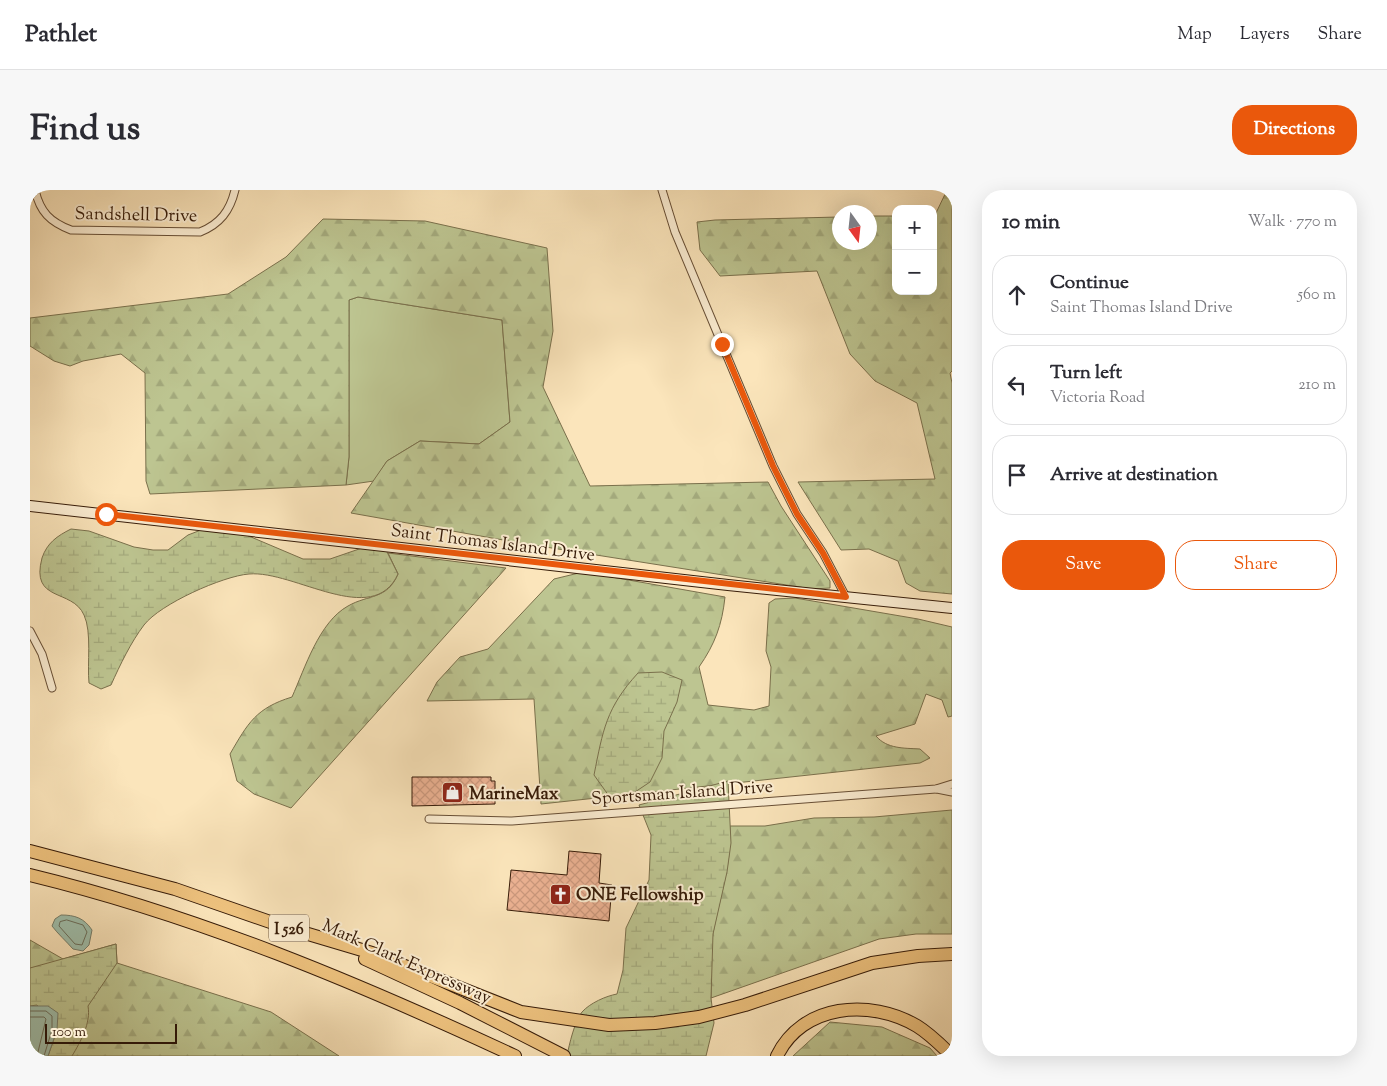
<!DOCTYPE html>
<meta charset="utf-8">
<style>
body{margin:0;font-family:"Sorts Mill Goudy",serif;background:#f7f7f7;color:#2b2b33}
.controls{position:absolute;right:15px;top:15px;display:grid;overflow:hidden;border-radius:10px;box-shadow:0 5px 20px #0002}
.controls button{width:45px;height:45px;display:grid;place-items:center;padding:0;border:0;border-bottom:1px solid #e1e1e2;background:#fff;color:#2b2b33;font:25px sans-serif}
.compass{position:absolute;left:802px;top:15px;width:45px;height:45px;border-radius:50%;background:#fff;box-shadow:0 5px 20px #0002;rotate:165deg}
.scale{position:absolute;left:15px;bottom:12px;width:132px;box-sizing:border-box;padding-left:5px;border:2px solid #361b08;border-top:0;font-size:14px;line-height:18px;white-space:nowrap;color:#361b08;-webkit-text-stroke:4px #fceed3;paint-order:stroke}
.stop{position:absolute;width:15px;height:15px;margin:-11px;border:4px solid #ea580c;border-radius:50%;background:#fff}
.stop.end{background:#ea580c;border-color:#fff;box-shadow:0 1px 5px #0008}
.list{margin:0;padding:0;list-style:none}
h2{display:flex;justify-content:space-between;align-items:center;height:65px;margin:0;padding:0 20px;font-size:21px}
h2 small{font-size:16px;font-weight:400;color:#7c7c81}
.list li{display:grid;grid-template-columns:32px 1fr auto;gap:15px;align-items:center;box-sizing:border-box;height:80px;margin:0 10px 10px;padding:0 10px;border:1px solid #e1e1e2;border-radius:20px}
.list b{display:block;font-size:19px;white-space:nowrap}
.list p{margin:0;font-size:16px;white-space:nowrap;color:#7c7c81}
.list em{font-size:16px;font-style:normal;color:#7c7c81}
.actions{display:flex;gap:10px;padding:15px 20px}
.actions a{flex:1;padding:11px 0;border:1px solid #ea580c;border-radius:20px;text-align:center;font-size:18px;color:#ea580c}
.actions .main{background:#ea580c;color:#fff}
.icon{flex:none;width:28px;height:28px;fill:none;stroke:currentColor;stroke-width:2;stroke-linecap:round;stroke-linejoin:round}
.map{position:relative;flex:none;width:922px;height:866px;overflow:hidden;border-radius:20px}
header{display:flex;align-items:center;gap:30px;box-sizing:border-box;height:70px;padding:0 25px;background:#fff;border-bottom:1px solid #e1e1e2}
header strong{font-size:24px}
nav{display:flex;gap:28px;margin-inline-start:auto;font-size:18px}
.intro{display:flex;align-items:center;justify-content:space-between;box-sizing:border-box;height:120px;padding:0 30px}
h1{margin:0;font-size:35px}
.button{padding:12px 22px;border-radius:20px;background:#ea580c;color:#fff;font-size:18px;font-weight:700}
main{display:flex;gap:30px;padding:0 30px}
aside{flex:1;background:#fff;border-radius:20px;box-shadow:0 5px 20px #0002}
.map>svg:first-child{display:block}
.green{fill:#bdc591;stroke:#7a704c}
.forest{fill:url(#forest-firs);stroke:#7a704c}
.wetland{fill:url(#wetland-marsh);stroke:#7a704c}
.water{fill:#9fbfac;stroke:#757d6a}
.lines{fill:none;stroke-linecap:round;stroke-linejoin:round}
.shore{stroke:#6a6d5a;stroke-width:1}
.building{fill:url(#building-cross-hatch);stroke:#361b08}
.street-casing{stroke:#674e35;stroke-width:9}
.secondary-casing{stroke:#361b08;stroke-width:12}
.highway-casing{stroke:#361b08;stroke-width:14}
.street{stroke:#fceed3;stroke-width:7}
.secondary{stroke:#fceed3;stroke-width:10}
.highway{stroke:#eec27e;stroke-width:12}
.route{stroke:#ea580c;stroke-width:6}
.labels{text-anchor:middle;stroke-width:4;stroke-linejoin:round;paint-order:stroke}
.shield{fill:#fceed3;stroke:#715a45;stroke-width:1}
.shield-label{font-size:16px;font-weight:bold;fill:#361b08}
.street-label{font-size:18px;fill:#361b08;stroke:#fceed3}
.poi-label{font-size:18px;font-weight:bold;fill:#361b08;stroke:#fceed3;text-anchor:start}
</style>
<header>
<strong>Pathlet</strong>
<nav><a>Map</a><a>Layers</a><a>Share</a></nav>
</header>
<div class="intro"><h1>Find us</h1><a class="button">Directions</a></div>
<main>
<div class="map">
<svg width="922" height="866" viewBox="0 0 922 866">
<defs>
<pattern id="forest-firs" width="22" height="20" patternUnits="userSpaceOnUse" patternTransform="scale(1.25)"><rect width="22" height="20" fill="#bdc591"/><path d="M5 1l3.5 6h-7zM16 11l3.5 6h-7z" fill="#a3a97c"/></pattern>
<pattern id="wetland-marsh" width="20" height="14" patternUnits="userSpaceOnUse" patternTransform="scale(1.25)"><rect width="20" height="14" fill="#bdc591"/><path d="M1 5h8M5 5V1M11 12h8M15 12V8" fill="none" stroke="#a3a97c"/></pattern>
<pattern id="building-cross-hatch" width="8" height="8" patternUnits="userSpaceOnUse" patternTransform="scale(1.25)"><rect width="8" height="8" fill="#edb394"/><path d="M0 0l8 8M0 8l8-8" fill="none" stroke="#cc997e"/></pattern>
</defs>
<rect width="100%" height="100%" fill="#fbe5bb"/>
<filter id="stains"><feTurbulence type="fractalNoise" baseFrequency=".004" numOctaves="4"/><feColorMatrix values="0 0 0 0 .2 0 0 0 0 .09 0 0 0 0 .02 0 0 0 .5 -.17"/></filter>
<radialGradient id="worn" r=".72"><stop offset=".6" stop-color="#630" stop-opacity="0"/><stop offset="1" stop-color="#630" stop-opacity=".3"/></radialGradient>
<!-- green -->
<path class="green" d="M328,107L472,130L480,232L449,254L390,251L357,271L344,291L316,295L319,267V110Z"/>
<!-- forest -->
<g class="forest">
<path d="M917,0H922V181L920,183L922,193V404L890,401L876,393L868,371L839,359L811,360L768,292L905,289L887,213L845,191L820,164L787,81L690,86L670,60L667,32L685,30L809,27V52H839L840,26H866V101H903V23H906Z"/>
<path d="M293,29L395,31L517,58L523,141L513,197L560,296L738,292L751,316L800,391V398L782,399L490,353L321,323L357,271L390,251L449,254L480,232L472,130L328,107L319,110V267L316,295L120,304L116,291L115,183L91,164L53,171L40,176L24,171L0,156V128L198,104L256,67Z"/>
<path d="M358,363L476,378L261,618L224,604L207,591L200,564C218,533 226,518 262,507C275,478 289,432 318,416C339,404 357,410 368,384Z"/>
<path d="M553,382L695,407C692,435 685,454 669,477L678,515L724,520L739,516L741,477L736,461L739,413L745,409L765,408L888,429L922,437V526L918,527L912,510L896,504L885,534L846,546C857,559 874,558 890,559L900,568L890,573L511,614L504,509L397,511L407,492L430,467L458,459L524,389Z"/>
<path d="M922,620V744H886L849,749L681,808C682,787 680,764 683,743C690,706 702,673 700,636H735L784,628L844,627Z"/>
<path d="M0,750L33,769L86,754L87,773L241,822L309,866H0Z"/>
<path d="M800,832L852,837L900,858L907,866H763Z"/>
</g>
<!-- wetland -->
<g class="wetland">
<path d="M41,339L59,341L104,357L123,360H138L158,345L171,340L214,344L273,369H300L332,358L356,360L368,384C343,439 264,380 219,384C193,386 130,414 114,435C101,452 90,475 81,495L71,499L59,493C57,474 62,442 54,425C42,398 0,413 12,368C17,353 27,346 41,339Z"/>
<path d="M632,482L652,490L647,512L634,541L632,568L620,592L599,606H579L564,585C573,540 576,518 608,483Z"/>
<path d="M698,591L701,653L697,682L683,744L681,808L684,833L676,866H537C539,855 545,830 552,822C560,813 576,806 587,804L593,780L596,738L619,690L621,645L609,615Z"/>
<path d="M86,754L87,773L58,816C61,833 51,851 42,866H18L27,840L7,815L0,816V778Z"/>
</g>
<!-- water -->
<g class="water">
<path d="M31,725C45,725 54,728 62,740L59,755L53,761L43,759C36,751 28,744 22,736L25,729Z"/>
<path d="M0,816H18L28,823L27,840L18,866H0Z"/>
</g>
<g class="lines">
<!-- shore -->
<g class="shore">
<path d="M37,730L53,735L57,742L52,755L45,754L29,736L30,732Z"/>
<path d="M0,821H16L22,826V840L14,866"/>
<path d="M0,827H14L16,829L7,866"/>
</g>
</g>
<!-- building -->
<g class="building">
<path d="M382,587H461V591H465V614L382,616Z"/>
<path d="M539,661L571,664L569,693L582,695L579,731L477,720L481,680L537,685Z"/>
</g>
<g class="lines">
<defs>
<g id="street">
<path d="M5,0C10,22 20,32 41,40L170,42C190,34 200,21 205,0"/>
<path d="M632,0L645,42L743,276L767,324L793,363L816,407"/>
<path d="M0,441L12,464L22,498"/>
<path d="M907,599L922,602"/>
<path d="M399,629L482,631L906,599L922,594"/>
</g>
<path id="secondary" d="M0,316L698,395L922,418"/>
<g id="highway">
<path d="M0,661L145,699L275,744"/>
<path d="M0,685C169,726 328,793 485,866"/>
<path d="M268,741L342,763L491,822L579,835L625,833L669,827L715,815L842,773L888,766L922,764"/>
<path d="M335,769L430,813L534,866"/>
<path d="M747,866C772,814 840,808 887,836C900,844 911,855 922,866"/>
</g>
</defs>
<!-- street casing -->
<use href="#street" class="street-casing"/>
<!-- secondary casing -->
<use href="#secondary" class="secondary-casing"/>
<!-- highway casing -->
<use href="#highway" class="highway-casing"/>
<!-- street -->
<use href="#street" class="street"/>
<!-- secondary -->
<use href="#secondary" class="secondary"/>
<!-- highway -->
<use href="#highway" class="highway"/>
</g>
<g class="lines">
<!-- route -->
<path class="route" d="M76,324L816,407L793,363L767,324L743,276L692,154"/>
</g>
<!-- icons -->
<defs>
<symbol id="shop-square" viewBox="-11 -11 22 22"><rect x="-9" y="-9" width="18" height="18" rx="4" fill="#8f2418" stroke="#fceed3"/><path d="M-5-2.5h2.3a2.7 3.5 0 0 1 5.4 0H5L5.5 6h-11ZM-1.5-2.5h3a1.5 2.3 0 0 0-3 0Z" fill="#fff"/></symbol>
<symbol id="church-square" viewBox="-11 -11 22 22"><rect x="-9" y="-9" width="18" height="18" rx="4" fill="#8f2418" stroke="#fceed3"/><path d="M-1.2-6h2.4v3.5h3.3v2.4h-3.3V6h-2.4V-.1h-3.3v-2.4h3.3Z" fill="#fff"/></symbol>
</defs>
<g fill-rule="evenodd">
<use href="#shop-square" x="410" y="590" width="25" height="25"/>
<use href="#church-square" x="518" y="692" width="25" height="25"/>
</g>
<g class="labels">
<!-- shield labels -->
<rect class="shield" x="239" y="724.5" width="40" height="27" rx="4"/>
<g class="shield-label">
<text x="259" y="744">I 526</text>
</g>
<!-- street labels -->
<g class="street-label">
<text transform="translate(106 24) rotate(1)" y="6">Sandshell Drive</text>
<text transform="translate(463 352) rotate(7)" y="6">Saint Thomas Island Drive</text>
<text transform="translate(652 602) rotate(-4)" y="6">Sportsman Island Drive</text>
<text transform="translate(377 771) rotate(24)" y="6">Mark Clark Expressway</text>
</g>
<!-- poi labels -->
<g class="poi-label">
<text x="439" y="609">MarineMax</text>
<text x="546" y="710">ONE Fellowship</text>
</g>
</g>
<rect width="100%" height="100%" filter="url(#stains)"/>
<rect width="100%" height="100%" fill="url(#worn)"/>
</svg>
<div class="controls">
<button>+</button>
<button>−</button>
</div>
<svg class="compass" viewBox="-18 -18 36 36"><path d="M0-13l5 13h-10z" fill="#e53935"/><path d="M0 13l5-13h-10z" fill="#7c7c81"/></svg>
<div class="scale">100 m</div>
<div class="stop" style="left:76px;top:324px"></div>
<div class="stop end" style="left:692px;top:154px"></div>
</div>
<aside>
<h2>10 min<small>Walk · 770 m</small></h2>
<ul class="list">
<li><svg class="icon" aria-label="ahead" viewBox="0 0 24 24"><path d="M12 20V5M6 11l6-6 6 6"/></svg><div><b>Continue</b><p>Saint Thomas Island Drive</p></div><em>560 m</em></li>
<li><svg class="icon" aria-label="left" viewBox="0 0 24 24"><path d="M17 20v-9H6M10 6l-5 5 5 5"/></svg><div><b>Turn left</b><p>Victoria Road</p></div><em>210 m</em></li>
<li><svg class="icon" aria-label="arrive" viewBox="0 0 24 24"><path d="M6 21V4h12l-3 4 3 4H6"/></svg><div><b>Arrive at destination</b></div></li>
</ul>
<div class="actions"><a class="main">Save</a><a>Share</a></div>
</aside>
</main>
